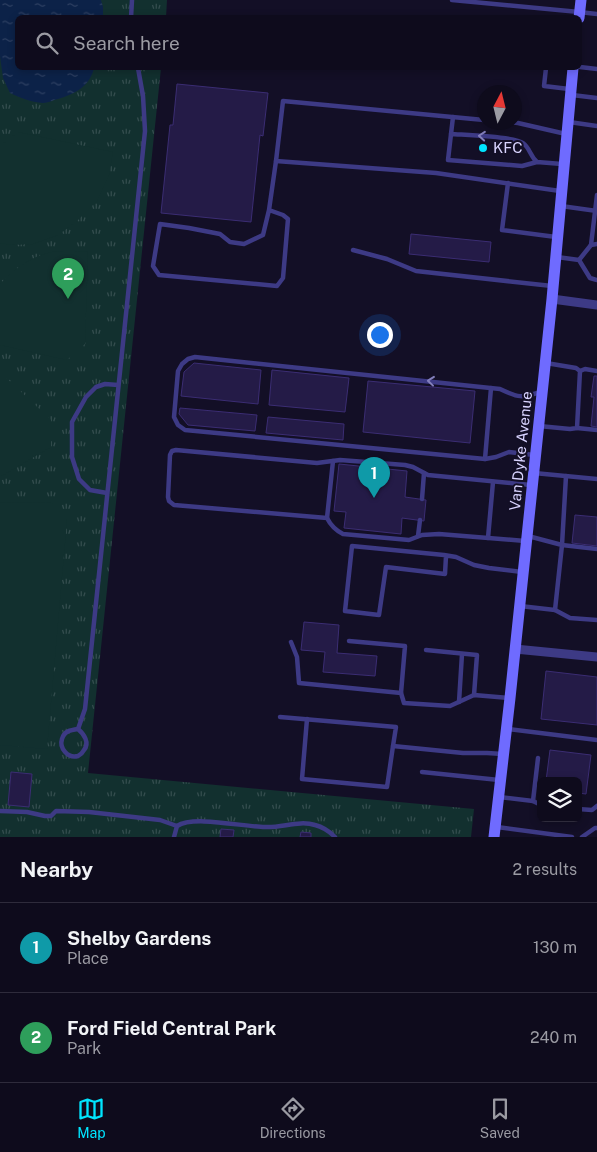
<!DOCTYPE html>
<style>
body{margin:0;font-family:"Public Sans",sans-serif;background:#1c1929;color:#f1f3f6}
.controls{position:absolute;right:15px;bottom:15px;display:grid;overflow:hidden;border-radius:8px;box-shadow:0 2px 8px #0003}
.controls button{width:45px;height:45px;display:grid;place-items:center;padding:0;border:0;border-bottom:1px solid #2e2b3b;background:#0e0b1c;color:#f1f3f6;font:25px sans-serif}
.compass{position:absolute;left:477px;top:85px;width:45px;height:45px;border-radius:50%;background:#0e0b1c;box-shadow:0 2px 8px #0003;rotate:7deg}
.you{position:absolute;left:379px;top:334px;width:18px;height:18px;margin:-12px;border:4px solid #fff;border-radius:50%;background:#1a73e8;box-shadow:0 0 0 8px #1a73e833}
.badge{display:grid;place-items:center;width:32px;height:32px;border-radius:50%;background:#00e5ff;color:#fff;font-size:16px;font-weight:700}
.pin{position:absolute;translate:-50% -41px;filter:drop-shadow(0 1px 2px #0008)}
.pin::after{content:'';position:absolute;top:26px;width:18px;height:15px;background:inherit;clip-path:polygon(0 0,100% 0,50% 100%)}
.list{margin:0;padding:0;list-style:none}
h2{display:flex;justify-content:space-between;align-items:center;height:65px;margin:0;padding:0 20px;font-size:21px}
h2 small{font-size:16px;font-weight:400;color:#9b9ba3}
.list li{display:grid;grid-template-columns:32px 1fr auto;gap:15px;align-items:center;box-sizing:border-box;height:90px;padding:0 20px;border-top:1px solid #2e2b3b}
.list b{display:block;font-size:19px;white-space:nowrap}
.list p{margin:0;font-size:16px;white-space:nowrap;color:#9b9ba3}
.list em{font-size:16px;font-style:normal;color:#9b9ba3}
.icon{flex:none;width:28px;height:28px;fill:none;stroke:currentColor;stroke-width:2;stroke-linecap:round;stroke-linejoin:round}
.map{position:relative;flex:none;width:597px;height:837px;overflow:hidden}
.search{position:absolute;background:#0e0b1c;box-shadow:0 2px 8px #0003;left:15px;right:15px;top:15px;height:55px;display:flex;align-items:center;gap:12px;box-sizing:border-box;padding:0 18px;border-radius:8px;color:#9b9ba3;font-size:19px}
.sheet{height:245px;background:#0e0b1c}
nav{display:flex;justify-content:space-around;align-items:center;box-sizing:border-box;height:70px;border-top:1px solid #2e2b3b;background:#0e0b1c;font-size:14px;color:#9b9ba3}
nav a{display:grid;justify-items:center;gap:2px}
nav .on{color:#00e5ff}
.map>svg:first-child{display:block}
.park{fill:url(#park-tufts)}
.pitch{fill:#12302f}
.water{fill:url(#water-ripples)}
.building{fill:#241b47;stroke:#3b2d73}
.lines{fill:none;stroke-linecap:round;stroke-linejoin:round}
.service{stroke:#3d3a85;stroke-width:4.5}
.minor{stroke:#3d3a85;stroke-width:9}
.secondary{stroke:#6f6bff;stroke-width:11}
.oneway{stroke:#837fbc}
.poi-dot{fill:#00e5ff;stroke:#130f26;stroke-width:2}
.labels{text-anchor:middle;stroke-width:4;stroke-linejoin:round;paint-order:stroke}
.poi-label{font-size:15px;fill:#d9d4ff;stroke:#130f26;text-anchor:start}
.street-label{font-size:15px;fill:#d9d4ff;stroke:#130f26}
</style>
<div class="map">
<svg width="597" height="837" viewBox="0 0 597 837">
<defs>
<pattern id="park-tufts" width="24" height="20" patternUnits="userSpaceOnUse" patternTransform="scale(1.25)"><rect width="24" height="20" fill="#12302f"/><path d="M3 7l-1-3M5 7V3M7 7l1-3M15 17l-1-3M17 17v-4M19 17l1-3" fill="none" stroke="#344d4e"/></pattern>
<pattern id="water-ripples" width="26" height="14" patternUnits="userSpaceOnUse" patternTransform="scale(1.25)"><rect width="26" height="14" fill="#0c2248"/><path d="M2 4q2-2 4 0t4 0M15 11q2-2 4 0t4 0" fill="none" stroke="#2f4163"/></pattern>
</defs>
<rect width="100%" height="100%" fill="#130f26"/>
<!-- park -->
<path class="park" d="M0,0H167L166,17L18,18V68H161L88,773L474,809L471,837H0Z"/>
<!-- pitch -->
<g class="pitch">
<path d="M18,132L113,152L109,175L97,201L76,222L58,235L33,244L12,245L0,243V146Z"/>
<path d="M88,251L85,344L67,360L0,345V284C14,269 31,256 52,252C64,250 76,252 88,251Z"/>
<path d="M0,372L51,420V447L0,477Z"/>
<path d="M0,502L52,503L67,520L47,749L0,745Z"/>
</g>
<!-- water -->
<path class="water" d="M0,0H101L103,7V17L18,18V68H94C90,86 75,94 58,99C53,100 48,103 43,103C31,102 20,98 10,93L3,78L0,56Z"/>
<!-- building -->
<g class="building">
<path d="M177,84L268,93L263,136L260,135L251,222L161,213L170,125H173Z"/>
<path d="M411,234L491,242L489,262L409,254Z"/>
<path d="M194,363L261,370L258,404L181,396L184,372Z"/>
<path d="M272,370L349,378L345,412L269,405Z"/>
<path d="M594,376H597V427L591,426L594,397H591Z"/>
<path d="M368,381L475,391L470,443L363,432Z"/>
<path d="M180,408L257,415L255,431L188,425L179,414Z"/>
<path d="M268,417L344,424L343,440L266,433Z"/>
<path d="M339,464L407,471L405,497L426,500L424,521L402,518L401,534L344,528L346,512L334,511Z"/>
<path d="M575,515L597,517V546L572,543Z"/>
<path d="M304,622L339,625L337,653L377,656L375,676L323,672L325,652L301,650Z"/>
<path d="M546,671L597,677V725L541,719Z"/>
<path d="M550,750L591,755L586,794L578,793V781H546Z"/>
<path d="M11,772L32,774L29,807L8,805Z"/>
<path d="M221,829L234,830L233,837H220Z"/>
<path d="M301,832L311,833V837H300Z"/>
</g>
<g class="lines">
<!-- service -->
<g class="service">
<path d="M452,0L579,12L597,14"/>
<path d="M131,18L132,0"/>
<path d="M580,67L597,69"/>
<path d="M546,68L544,86L569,89"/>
<path d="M572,95L597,98"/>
<path d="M484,120L283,101L276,161L436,173L560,191"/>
<path d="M507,122L518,123L566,134"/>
<path d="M569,122L597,126"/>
<path d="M451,134L453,117"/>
<path d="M537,162C530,156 530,148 523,143C513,136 465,135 451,134L448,160L522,166L537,162L562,164"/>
<path d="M508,183L502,230L556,237"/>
<path d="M561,206L597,211"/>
<path d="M269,210L263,235L244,244L230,242L220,234L189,228L160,224L153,266L159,275L277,286L283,278L288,219L283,215L269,210L276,161"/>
<path d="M591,245L597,195"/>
<path d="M353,250L387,259L416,271L552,286"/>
<path d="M557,257L579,260L590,278L597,280"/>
<path d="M579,260L591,245L597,244"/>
<path d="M580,371L585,369L597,371"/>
<path d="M539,426L570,429L577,428L580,371L576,368L546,363"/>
<path d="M577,428L597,430"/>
<path d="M534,455L509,452L496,457L485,459L185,430L178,425L174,417L178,371L182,364L188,359L195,357L500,389C519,398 521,398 541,392"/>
<path d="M485,459L491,388"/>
<path d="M534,473L597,479"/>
<path d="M566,476L562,545L597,549"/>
<path d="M107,493L90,490L79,479L72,457V422L86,397L96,387L105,384L118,385"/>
<path d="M422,499L424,473"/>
<path d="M327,518L333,461"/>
<path d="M418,536L420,520"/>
<path d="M488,538L493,482"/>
<path d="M525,541L439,534L422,535L409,540L343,534C335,530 331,526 327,518L174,505L169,501L168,497L170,455L172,451L176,450L317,463L340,460L405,465L413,467L428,475L531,485"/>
<path d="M446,556L445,574L386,567L379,615L345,611L352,546L444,555L456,557L474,565L489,568L522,572"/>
<path d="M520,606L555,610L562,545L528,536"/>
<path d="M555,610L570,618L597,620"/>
<path d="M349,641L405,646L401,693"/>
<path d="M291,642L297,657L299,683L401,693L404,703L450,706L474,695L509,698"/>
<path d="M426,650L477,655L474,695"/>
<path d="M459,702L462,654"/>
<path d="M280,717L396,727L393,746L463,753H487L503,754"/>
<path d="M307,719L302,779L387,787L393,746"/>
<path d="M78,729L85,709L145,131L143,96L138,68"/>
<path d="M78,729C84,734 90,743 84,750C83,752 80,755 78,756C68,759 59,748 62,739C64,731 71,730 78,729Z"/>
<path d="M508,729L597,740"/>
<path d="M422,772L499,780"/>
<path d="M499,797L533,801L541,805"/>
<path d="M533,801L538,758"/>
<path d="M578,809L592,810L597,806"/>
<path d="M0,811L27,812L45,816H51L56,811L89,812L160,820L177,826"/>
<path d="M497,827L572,837"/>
<path d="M174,837L177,826C194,815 244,827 265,827C282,828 299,820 315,825C323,827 330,832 335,837"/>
<path d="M582,837L595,828H597"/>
</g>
<!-- minor -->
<g class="minor">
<path d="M552,299L597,305"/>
<path d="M515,649L597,657"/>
</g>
<!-- secondary -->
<g class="secondary">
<path d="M579,18L581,0"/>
<path d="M494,837L510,698L552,299L573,68"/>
</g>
</g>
<!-- one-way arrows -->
<defs><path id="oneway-chevron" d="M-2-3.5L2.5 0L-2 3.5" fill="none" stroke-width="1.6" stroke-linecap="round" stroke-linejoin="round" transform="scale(1.25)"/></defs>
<g class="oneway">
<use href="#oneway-chevron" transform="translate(482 136) rotate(-175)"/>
<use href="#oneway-chevron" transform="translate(431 381) rotate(-174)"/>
</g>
<!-- markers -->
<circle class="poi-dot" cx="483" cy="148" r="5"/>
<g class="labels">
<!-- poi labels -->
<g class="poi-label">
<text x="493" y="153">KFC</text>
</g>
<!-- street labels -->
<g class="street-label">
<text transform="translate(521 451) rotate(-84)" y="5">Van Dyke Avenue</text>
</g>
</g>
</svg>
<div class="controls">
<button><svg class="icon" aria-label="layers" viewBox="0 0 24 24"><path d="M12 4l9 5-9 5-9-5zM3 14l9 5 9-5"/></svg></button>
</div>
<svg class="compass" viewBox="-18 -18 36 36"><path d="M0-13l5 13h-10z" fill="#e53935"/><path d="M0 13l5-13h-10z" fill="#9b9ba3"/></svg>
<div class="you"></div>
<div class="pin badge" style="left:374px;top:498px;background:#0f9aa8">1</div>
<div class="pin badge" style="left:68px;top:299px;background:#2e9e5b">2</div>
<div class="search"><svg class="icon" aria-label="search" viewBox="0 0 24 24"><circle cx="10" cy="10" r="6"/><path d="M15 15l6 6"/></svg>Search here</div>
</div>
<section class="sheet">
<h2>Nearby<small>2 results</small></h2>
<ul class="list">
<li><span class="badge" style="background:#0f9aa8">1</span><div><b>Shelby Gardens</b><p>Place</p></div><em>130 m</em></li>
<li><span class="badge" style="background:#2e9e5b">2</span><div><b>Ford Field Central Park</b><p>Park</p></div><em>240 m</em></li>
</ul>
</section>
<nav>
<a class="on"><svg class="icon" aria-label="map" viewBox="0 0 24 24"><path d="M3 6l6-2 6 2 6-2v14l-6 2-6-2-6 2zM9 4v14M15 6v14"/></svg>Map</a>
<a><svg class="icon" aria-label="directions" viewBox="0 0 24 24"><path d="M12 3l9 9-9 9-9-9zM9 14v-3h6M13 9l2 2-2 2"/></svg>Directions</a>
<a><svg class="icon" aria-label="saved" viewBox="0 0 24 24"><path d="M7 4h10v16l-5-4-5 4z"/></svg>Saved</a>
</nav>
